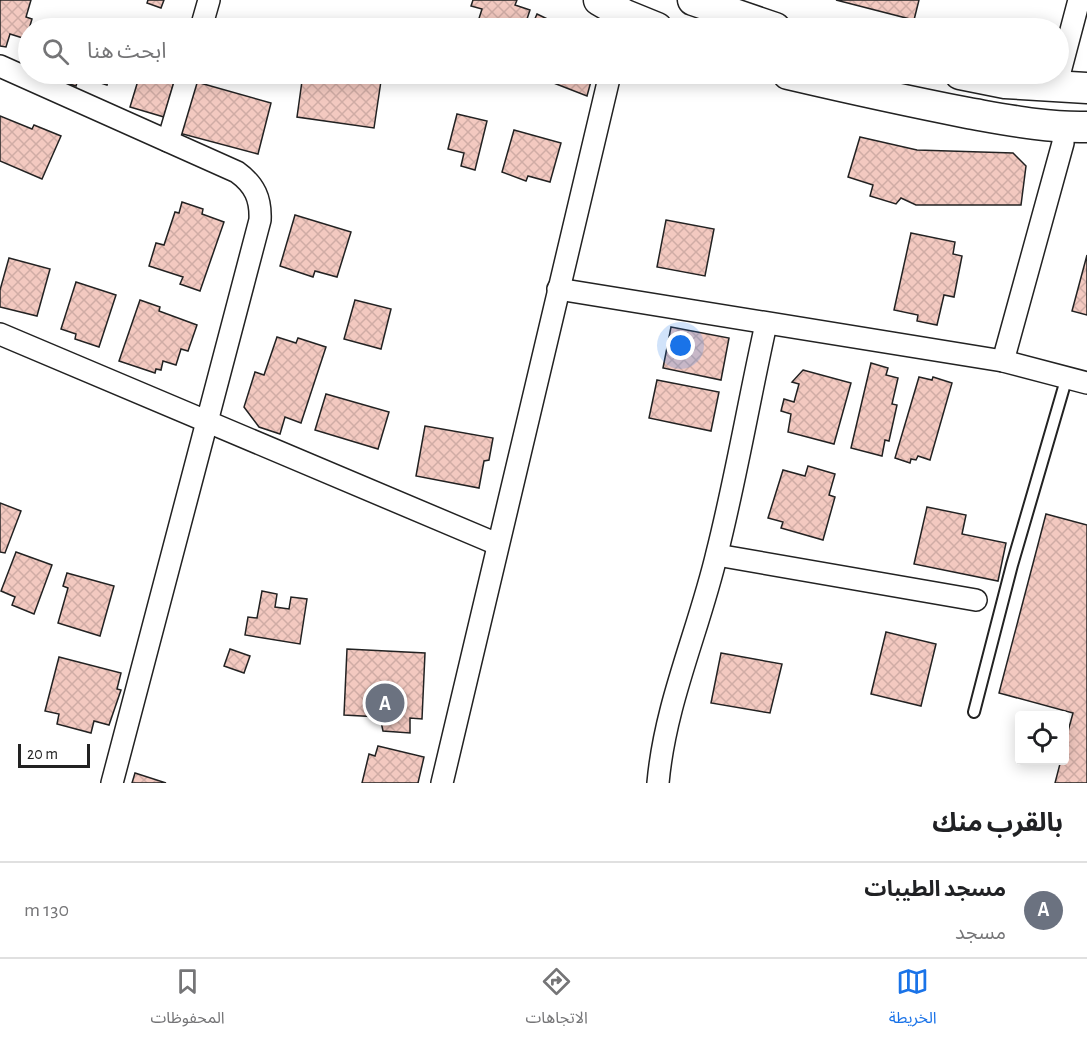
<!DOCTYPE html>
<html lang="ar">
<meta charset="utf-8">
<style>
body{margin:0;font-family:"Alegreya Sans","Noto Sans Arabic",sans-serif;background:#f6f6f6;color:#202124;direction:rtl}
.controls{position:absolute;right:18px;bottom:18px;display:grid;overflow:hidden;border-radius:6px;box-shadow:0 3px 15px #0003}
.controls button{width:54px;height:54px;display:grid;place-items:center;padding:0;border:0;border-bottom:2px solid #e0e0e0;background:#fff;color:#202124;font:30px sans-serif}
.scale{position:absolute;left:18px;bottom:15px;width:72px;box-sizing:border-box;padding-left:6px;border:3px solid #222;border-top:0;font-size:16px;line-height:21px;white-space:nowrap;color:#222;-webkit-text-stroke:4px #fff;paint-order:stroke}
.you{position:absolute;left:681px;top:346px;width:21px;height:21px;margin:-15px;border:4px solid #fff;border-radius:50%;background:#1a73e8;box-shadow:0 0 0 9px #1a73e833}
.badge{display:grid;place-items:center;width:39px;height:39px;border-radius:50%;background:#1a73e8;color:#fff;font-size:20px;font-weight:700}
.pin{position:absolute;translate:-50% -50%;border:3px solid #fff;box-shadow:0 2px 6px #0006}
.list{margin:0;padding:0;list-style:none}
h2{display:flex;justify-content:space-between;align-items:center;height:78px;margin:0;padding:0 24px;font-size:26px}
h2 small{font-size:20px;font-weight:400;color:#757577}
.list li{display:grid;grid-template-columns:39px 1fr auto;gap:18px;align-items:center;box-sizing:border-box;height:96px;padding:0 24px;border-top:2px solid #e0e0e0}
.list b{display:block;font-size:22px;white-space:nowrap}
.list p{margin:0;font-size:20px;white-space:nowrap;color:#757577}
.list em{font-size:20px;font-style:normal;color:#757577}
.icon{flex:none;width:33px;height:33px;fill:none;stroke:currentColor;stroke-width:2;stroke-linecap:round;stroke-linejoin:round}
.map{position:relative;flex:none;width:1087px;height:783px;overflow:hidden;direction:ltr}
.search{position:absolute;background:#fff;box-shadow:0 3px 15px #0003;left:18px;right:18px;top:18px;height:66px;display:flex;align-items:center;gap:15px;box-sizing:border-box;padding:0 21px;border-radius:33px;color:#757577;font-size:22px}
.sheet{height:174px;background:#fff}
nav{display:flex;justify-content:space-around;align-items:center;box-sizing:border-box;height:84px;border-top:2px solid #e0e0e0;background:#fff;font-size:16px;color:#757577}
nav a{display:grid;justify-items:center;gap:3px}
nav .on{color:#1a73e8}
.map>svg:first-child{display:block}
.building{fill:url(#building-cross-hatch);stroke:#222;stroke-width:1.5}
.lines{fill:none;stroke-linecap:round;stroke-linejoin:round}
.service-casing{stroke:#222;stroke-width:14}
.minor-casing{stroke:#222;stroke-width:24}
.secondary-casing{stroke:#222;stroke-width:33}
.service{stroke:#fff;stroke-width:10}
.minor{stroke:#fff;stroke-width:21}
.secondary{stroke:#fff;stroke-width:30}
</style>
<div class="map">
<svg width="1087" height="783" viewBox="0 0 1087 783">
<defs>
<pattern id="building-cross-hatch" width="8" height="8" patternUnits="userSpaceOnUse" patternTransform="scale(1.5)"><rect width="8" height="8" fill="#f3c9c0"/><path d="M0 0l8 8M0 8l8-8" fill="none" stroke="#d0aca5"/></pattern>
</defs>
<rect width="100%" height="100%" fill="#fff"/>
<!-- building -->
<g class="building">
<path d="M0,0H31L26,17L32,19L26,39L10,34L6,47L0,46Z"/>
<path d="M148,0H164L161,8L147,3Z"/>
<path d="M473,0H517L515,5L530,10L524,28H476L482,9L471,6Z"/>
<path d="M836,0H919L914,20Z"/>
<path d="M537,14L566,28H531Z"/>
<path d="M83,22L105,28H81Z"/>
<path d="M223,24L240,28L241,24L250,27V28H222Z"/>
<path d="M66,74H110L107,85L79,76L76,86L63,82Z"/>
<path d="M140,74H156L175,79L164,117L130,107Z"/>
<path d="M242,74H265L264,80Z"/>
<path d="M303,74H327L381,81L374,128L297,117Z"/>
<path d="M548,74H593L587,96L546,80Z"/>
<path d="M193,81L271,103L258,154L179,133Z"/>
<path d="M457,114L487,121L475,170L461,166L464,153L448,149Z"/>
<path d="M0,116L32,129L34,125L61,136L42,179L0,161Z"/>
<path d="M514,130L561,143L550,182L528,176L526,181L502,172Z"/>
<path d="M860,137L917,150L1013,153L1026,166L1021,205H916L901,198L896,204L870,196L873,185L848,177Z"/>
<path d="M182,202L203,209L202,214L224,222L200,291L180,284L183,277L149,266L156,243L164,245L175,212L179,213Z"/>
<path d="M295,215L351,232L337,277L315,271L313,277L280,266Z"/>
<path d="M666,220L714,229L705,276L657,267Z"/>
<path d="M911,233L955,242L953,254L962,256L954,297L944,295L937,325L917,321L918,315L894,310Z"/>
<path d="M1087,255V315L1072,311Z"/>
<path d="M9,258L50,269L37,316L0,307V290Z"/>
<path d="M76,282L116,295L99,347L75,339L76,334L61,329Z"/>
<path d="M140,300L160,307L159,311L197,325L188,351L181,349L176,365L163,361L161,370L156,369L155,373L119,361Z"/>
<path d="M355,300L391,309L381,349L344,339Z"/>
<path d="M671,327L729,338L721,380L663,368Z"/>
<path d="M277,337L296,343L298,338L326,347L301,423L285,417L280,434L259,427L244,407L255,372L264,375Z"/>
<path d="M871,363L888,368L886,375L898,378L892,404L897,405L889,441L885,440L882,456L851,448Z"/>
<path d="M803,370L851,383L834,444L788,432L791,414L781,411L784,399L794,402L799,384L792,382Z"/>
<path d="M919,377L932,380L933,377L952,383L930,460L918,456L916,460L911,459L910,463L895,458Z"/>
<path d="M657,380L719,392L711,431L649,418Z"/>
<path d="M326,394L389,412L378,449L315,430Z"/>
<path d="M425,426L493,438L489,460L484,461L479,488L416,476Z"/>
<path d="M808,466L835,474L829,495L835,497L823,540L781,528L783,522L768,518L783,470L805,476Z"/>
<path d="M0,503L21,511L5,553L0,552Z"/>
<path d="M927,507L966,515L962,534L1006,543L998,581L914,564Z"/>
<path d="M1046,514L1087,525V783H1055L1061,760H1064V746L1073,713L999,693Z"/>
<path d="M16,552L52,565L34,614L12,605L15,597L1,591Z"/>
<path d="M67,573L114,586L100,636L58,623L68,588L63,586Z"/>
<path d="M262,591L277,594L275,607L289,609L291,597L307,599L300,644L245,635L248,617L257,618Z"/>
<path d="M886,632L936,644L921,706L871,694Z"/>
<path d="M230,649L250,656L244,673L224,666Z"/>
<path d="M347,649L425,653L422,719L410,718V733L383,731L380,717L344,715Z"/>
<path d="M721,653L782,664L770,713L711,703Z"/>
<path d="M59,657L121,673L117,689L121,690L109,725L94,721L91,733L57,724L59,714L45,711Z"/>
<path d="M378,746L424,757L418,783H362L369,754L375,756Z"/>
<path d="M135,773L166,783H132Z"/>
</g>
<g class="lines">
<defs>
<path id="service" d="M974,712L1012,565L1066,380"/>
<g id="minor">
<path d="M201,28L209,0"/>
<path d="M0,66L237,172C255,185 261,199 260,220L112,783"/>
<path d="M1056,87L1079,0"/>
<path d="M168,141L188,74"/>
<path d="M558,289L1003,361L1087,383"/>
<path d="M0,334L497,544"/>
<path d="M1003,361L1063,143V128"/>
<path d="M717,555L976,600"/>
<path d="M442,783L610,74"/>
<path d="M658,783C665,703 699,630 717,553C736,478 749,400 766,324"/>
</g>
<g id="secondary">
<path d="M599,0L625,15L657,28"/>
<path d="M693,0L775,28"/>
<path d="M788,74C848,88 907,101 968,113C1008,120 1047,128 1087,127"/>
<path d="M960,74L1005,83L1087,88"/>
</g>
</defs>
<!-- service casing -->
<use href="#service" class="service-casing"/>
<!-- minor casing -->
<use href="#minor" class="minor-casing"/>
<!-- secondary casing -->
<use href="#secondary" class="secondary-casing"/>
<!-- service -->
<use href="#service" class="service"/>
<!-- minor -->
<use href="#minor" class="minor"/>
<!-- secondary -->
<use href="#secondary" class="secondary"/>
</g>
</svg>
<div class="controls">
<button><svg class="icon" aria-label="locate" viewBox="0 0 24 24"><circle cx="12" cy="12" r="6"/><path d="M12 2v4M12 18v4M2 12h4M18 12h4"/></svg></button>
</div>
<div class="scale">20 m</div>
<div class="you"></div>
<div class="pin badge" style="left:385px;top:703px;background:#6b7280">A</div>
<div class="search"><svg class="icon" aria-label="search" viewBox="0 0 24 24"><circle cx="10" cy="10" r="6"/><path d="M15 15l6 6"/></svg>ابحث هنا</div>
</div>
<section class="sheet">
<h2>بالقرب منك<small></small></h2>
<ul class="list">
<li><span class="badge" style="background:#6b7280">A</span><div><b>مسجد الطيبات</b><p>مسجد</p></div><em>130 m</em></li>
</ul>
</section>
<nav>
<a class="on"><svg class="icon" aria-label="map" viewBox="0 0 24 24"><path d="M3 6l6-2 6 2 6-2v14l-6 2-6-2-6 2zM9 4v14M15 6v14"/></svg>الخريطة</a>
<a><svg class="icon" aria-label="directions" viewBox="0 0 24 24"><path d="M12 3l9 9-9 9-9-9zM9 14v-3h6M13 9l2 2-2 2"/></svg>الاتجاهات</a>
<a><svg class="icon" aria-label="saved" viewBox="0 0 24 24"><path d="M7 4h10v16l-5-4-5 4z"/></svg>المحفوظات</a>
</nav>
